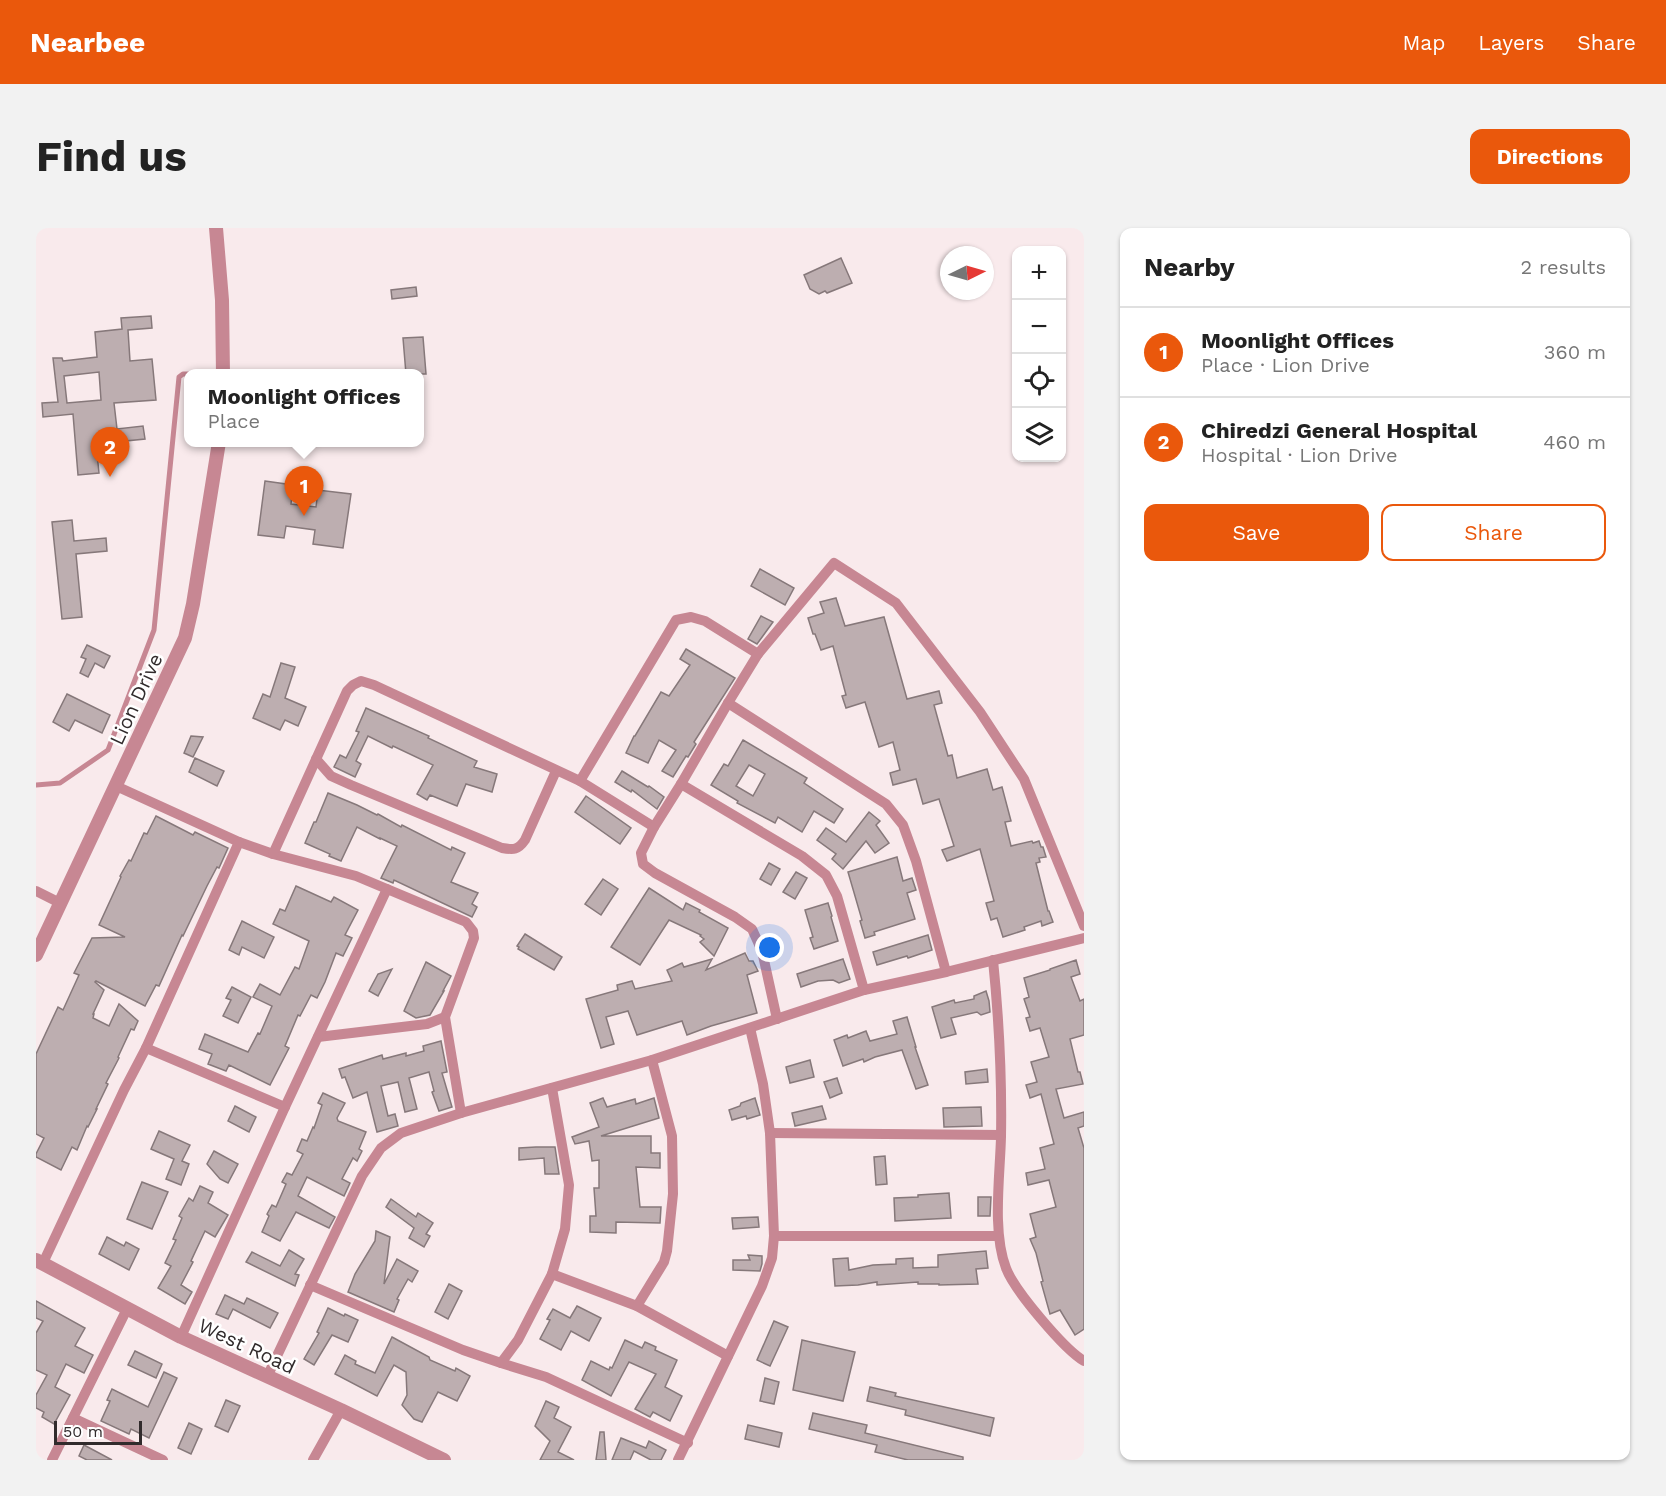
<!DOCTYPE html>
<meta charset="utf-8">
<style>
body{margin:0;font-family:"Work Sans",sans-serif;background:#f2f2f2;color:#222}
.controls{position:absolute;right:18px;top:18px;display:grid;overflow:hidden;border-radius:12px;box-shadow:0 2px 4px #0004}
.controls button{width:54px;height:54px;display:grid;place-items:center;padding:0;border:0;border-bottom:2px solid #e0e0e0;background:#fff;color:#222;font:30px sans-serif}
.compass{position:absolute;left:904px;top:18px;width:54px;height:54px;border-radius:50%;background:#fff;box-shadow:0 2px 4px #0004;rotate:85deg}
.scale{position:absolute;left:18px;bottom:15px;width:88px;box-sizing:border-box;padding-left:6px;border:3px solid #312b2c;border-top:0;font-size:16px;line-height:21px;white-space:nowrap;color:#312b2c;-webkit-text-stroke:4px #fff;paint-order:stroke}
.you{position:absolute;left:734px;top:720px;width:21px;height:21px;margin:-15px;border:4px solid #fff;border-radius:50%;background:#1a73e8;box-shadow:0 0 0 9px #1a73e833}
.badge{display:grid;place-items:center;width:39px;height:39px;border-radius:50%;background:#ea580c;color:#fff;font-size:20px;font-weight:700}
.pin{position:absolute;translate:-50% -50px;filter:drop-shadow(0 2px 3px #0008)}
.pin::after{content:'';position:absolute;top:32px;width:21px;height:18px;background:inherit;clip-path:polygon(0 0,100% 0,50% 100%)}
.popup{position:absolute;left:148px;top:141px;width:240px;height:78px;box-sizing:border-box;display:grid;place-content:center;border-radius:12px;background:#fff;filter:drop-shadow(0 2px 4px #0005);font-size:20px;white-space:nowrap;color:#767676}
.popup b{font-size:22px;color:#222}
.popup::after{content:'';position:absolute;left:50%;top:100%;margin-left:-12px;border:12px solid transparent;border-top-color:#fff}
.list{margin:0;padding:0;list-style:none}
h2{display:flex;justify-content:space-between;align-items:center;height:78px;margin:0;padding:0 24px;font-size:26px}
h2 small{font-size:20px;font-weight:400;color:#767676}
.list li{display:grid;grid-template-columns:39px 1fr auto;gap:18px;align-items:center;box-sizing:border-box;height:90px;padding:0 24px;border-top:2px solid #e0e0e0}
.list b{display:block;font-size:22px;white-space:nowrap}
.list p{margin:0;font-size:20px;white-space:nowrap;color:#767676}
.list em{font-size:20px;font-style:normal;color:#767676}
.actions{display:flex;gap:12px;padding:18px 24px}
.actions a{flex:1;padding:14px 0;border:2px solid #ea580c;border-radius:12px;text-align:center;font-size:21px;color:#ea580c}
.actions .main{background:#ea580c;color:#fff}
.icon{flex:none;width:33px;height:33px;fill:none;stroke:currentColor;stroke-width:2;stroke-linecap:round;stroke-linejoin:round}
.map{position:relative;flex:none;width:1048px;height:1232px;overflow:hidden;border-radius:12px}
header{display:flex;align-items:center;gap:36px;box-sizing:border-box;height:84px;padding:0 30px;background:#ea580c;color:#fff}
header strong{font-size:28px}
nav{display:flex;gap:33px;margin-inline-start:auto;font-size:21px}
.intro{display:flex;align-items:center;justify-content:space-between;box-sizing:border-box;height:144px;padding:0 36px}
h1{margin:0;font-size:42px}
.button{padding:15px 27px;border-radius:12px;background:#ea580c;color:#fff;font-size:21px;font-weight:700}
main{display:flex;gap:36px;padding:0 36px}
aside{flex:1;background:#fff;border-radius:12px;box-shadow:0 2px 4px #0004}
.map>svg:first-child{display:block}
.building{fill:#bdaeb0;stroke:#86787a;stroke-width:1.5;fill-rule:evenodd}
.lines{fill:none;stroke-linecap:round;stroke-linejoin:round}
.service{stroke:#c78793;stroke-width:5}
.minor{stroke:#c78793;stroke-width:10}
.tertiary{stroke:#c78793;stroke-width:14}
.labels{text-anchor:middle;stroke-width:5;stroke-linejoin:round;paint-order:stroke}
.street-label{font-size:20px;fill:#312b2c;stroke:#fff}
</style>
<header>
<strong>Nearbee</strong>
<nav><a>Map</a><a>Layers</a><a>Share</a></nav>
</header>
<div class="intro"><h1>Find us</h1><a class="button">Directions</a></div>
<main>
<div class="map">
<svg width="1048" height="1232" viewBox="0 0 1048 1232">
<rect width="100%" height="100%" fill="#f9eaec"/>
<!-- building -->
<g class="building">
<path d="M805,30L816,55L791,65L789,63L783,66L774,61L768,47Z"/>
<path d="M380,59L381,68L356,71L355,62Z"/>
<path d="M115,88L116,100L92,102L94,133L116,131L120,172L78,175L81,201L107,198L109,211L60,216L63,245L42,247L37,186L7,189L6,175L22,174L17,130H26L27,133L61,129L59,104L86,101L85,90ZM63,144L65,172L31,175L28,148Z"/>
<path d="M387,109L390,146H370L367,110Z"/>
<path d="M229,253L257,257L255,276L280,279L282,262L315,266L307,320L277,316L279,302L250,298L248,310L222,307Z"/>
<path d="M36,292L38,313L70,310L71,323L40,326L46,389L26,391L16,294Z"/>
<path d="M724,341L758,360L749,377L715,358Z"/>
<path d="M800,370L809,398L848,389L871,471L903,463L906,475L898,477L912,528L916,527L921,550L951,541L957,562L966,559L975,593L969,594L975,618L996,613L997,615L1003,613L1005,619H1007L1010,629L1003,630L1004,634L1000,635L1012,683H1013L1017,694L1006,698L1005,693L988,699L989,702L967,709L961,690L955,692L950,675L958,673L944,621L911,633L906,622L918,618L903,571L887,576L880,551L857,557L854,545L864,542L857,514L843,519L829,474L810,480L806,468L810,467L797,418L785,422L779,406H777L772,390L788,385L784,374Z"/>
<path d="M725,388L737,394L721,416L712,411Z"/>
<path d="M51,417L74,428L68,440L59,435L52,449L44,445L50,431L45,429Z"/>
<path d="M650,421L699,450L658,514L660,516L652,529L650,528L637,549L626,543L640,522L623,512L612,535L590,525L598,508H599L625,464L633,468L654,437L644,431Z"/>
<path d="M245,435L259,439L249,470L270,479L262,498L249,492L244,502L217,490L227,466L234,469Z"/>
<path d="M31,466L74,487L66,505L39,492L33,503L17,494Z"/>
<path d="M330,480L393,508L392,510L441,533L438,539L461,546L456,564L430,556L421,578L394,567L391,572L381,566L397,537L357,518L356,520L332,508L320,533L325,536L319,549L298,539L304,527L310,530L323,504L320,503Z"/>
<path d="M155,508L167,509L157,529L148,525Z"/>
<path d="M707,512L771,550L768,555L807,581L798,595L778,583L766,604L742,589L739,595L701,575L702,573L675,557L688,536L692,538ZM713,537L729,546L717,568L700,558Z"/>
<path d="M159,530L188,543L181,558L153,544Z"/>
<path d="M586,543L612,559L613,558L628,569L621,581L596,562L595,564L579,554Z"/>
<path d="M292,565L321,577L341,587L342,586L365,599L366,597L415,622L416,619L429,625L415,654L442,665L436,676L441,679L436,689L358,652L357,655L345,650L361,618L344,610V611L321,599L305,633L293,628L294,626L269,615L278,594H280Z"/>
<path d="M550,568L595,600L584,616L539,584Z"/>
<path d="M833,584L844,593L840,597L853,615L839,625L830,613L807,641L796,631L800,626L781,612L790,600L810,614Z"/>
<path d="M120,588L157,607L159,604L192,620L183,640L181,639L171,658L147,708L146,707L123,758L120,757L109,778L60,753L59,754L68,762L57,786H58L57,790L73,798L83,776L102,793L98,802L95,801L82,829L83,830L70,855L72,856L60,881H61L52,899L51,898L41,922L36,919L25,942L0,929V926L8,910L0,906V826L22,779L27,782L43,747L38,745L56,710L89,709L63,697L85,649L84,648L93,632L95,633L108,605L111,606Z"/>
<path d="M861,629L867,653L876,650L880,662L871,665L879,691L838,704L839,707L829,710L824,693L826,692L812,644Z"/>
<path d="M733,635L744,641L735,657L724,651Z"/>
<path d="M760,644L771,650L759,671L747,664Z"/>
<path d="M567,651L582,661L565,687L549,676Z"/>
<path d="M260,658L295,674L298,669L322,682L309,707L316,710L307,728L300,725L289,754L281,770L275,767L264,788L262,787L249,818L253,820L234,857L193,837L190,843L172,836L176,826L163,821L169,806L212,824L222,805L224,806L236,778L217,769L224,756L244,767L259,739L263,741L273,713L237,696L244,681L249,683Z"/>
<path d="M613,660L647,682L650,675L664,682L663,684L692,700L678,728L664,714L668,711L664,708L665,707L633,692L604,737L575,719Z"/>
<path d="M792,675L796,688L795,689L802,713L778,721L774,710L777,709L769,682Z"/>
<path d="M206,693L238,709L228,730L206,719L203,727L193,722Z"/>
<path d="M489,706L526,729L518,742L482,721L483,719L481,718Z"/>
<path d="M892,707L896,722L872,730L871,728L841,737L837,724Z"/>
<path d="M709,725L713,733H717L722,743L711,747L721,785L675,798L651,807L646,793L601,807L592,783L570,789L578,816L565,820L550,771L582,762L581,757L596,753L599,761L636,753L631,742L646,735L648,739L676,731L670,742Z"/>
<path d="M807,731L814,751L803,755L797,752L782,753L765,759L761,746Z"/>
<path d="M1040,732L1044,746L1035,749L1044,773L1048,771V807L1034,811L1042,844H1044L1047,856L1020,861L1028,890L1048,884V898L1042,900L1048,920V1101L1039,1107L1024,1082L1014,1086L1005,1054L1007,1053L1000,1025L994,1011L1000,1009L994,986L1020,979L1013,952L992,957L990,945L1009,941L1004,920L1018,916L1005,866L994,870L990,857L1001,854L995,834L1013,829L1004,800L994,803L990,790L994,789L988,771L993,769L988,750L1014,742V741Z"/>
<path d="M390,734L415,748L407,763H408L394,787L380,790L368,783Z"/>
<path d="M356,741L342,768L333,763L342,746Z"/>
<path d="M196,759L215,769L202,795L187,788L195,772L190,770Z"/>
<path d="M950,763L953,773L954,784L945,787L941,784L915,790L920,806L905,810L896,779L918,772L919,775L938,771V768Z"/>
<path d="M871,789L880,819H879L892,857L880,861L866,822L839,829L828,834L827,831L807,838L798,812L811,807L812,810L830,803L834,813L861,806L857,793Z"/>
<path d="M405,813L411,844L406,845L416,879L403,883L396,864L398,863L393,844L373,850L381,881L369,884L362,854L345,858L352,888L359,886L362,898L341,904L331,864L317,870L309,849L306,850L303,841L346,827L347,831L370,825V828L388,823L387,818Z"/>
<path d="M774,832L778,849L754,855L750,839Z"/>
<path d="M951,841L952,854L930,856L929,844Z"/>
<path d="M801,850L806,865L794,870L788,854Z"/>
<path d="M287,865L309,875L301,890L302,893L330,904L323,921L326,923L321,933L317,930L306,951L314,955L308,968L271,949L262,968L299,989L293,1000L260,984L244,1013L226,1004L233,988L231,986L236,977L240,979L250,956L246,954L251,945L256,947L267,926L261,923L266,911L271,913L277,899L278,900L286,877L282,875Z"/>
<path d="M567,870L571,879L599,871L600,876L618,870L623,890L565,908H615V925H624V940L600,939L604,979H625L624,995L580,994V1005L554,1004V988H560L558,960H563V932L556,933L553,913L539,916L536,909L563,899L554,875Z"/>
<path d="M719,870L724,887L711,891L710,888L696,892L693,882L704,878L705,875Z"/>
<path d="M199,878L220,889L213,904L192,893Z"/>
<path d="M786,878L790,891L759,898L756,885Z"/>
<path d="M945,879L946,898L908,899L907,880Z"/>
<path d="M123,903L154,917L146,933L153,936L145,957L130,951L138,931L115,921Z"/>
<path d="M500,919H519L523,946H509L508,930L483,932V920Z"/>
<path d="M178,923L202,936L192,955L184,951L171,936Z"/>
<path d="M849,928L851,956L840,957L838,929Z"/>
<path d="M106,954L132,964L116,1001L91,991Z"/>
<path d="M164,958L177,964L172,975L192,987L179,1009L169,1003L155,1033L157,1034L145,1057L156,1064L149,1076L122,1060L135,1038L129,1035L140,1012L137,1011L146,990L143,988L153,970L157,973Z"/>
<path d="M913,965L915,990L859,993L858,970L882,969V967Z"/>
<path d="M942,969H955L954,988H942Z"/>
<path d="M355,971L380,989L382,985L397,995L390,1006L394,1008L388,1019L373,1010L378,1000L350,979Z"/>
<path d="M722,989L723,999L697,1001L696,990Z"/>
<path d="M340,1003L354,1009L348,1056L361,1031L382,1043L376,1054L372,1051L361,1071L363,1072L358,1084L312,1064L319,1046L339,1013Z"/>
<path d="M71,1009L88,1018L90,1014L103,1021L93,1042L63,1026Z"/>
<path d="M253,1022L268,1031L259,1046L263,1047L259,1058L210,1034L216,1024L244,1038Z"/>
<path d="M950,1023L952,1040L940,1041L942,1056L903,1057V1056H882V1054L841,1057V1054L822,1057L799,1058L797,1031L812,1030L813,1042L837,1037L860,1036V1031L877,1030V1040L902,1039V1027Z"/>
<path d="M712,1027L726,1028V1036L724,1043L697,1042V1032H714Z"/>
<path d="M413,1056L426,1063L412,1091L399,1084Z"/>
<path d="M189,1067L208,1076L211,1070L242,1085L234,1100L197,1081L192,1091L180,1086Z"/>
<path d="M0,1073L49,1100L39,1118L57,1127L48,1145L30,1136L19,1159L34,1167L18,1196L6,1189L8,1184L0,1180V1167L11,1147L0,1142V1105L7,1093L0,1090Z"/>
<path d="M541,1078L565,1090L553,1113L535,1103L525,1122L504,1111L514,1092L511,1091L517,1081L534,1090Z"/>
<path d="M292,1080L308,1088L309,1086L322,1092L312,1114L296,1107L278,1137L268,1131L283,1105L281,1104Z"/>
<path d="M738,1093L752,1099L734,1138L721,1132Z"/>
<path d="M356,1109L393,1129L394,1132L419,1143L420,1140L434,1148L421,1173L402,1164L386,1194L378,1191L366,1177L371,1167L370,1144L358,1137L341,1168L299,1146L309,1127L320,1133L319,1136L339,1145Z"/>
<path d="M589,1112L606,1120L609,1114L620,1119L619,1122L641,1132L629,1159L646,1168L634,1193L617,1184L614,1189L599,1181L620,1146L593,1134L575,1168L546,1152L555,1133L573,1142L574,1139L576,1140Z"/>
<path d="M766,1112L819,1124L807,1173L757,1162Z"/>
<path d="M99,1123L126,1136L120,1150L92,1137Z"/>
<path d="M128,1144L141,1150L113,1210L95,1201L93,1206L65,1193L74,1173L71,1172L76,1161L112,1179Z"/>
<path d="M729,1150L743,1154L738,1176L724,1173Z"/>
<path d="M834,1159L860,1165L859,1168L958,1190L954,1208L869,1187L870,1182L831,1173Z"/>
<path d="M190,1172L204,1178L192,1204L179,1198Z"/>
<path d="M510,1173L523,1179L518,1190L535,1199L522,1224L538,1232H504L514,1213L499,1198Z"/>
<path d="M777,1185L831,1197L829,1205L927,1229V1232H872L839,1224L841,1217L773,1201Z"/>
<path d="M153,1195L166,1201L155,1226L142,1220Z"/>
<path d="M712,1197L746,1205L743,1219L709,1211Z"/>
<path d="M564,1204H568L570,1232H560Z"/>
<path d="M585,1210L610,1220L613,1213L630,1222L625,1232H615L598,1223L594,1232H576Z"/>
<path d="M48,1217L76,1232H51L43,1228Z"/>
</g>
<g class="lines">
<!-- service -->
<path class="service" d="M0,557L24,555L72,522L118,402L143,149L147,146H152"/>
<!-- minor -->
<g class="minor">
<path d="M692,475L850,576L867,597L880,633L910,744"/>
<path d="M280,531L295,548L315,557L466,620C478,622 482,622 489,612L520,543"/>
<path d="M544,553L640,392L655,389L669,393L722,426"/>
<path d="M645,556L766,628L790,647L801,668L828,762"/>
<path d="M80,558L203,614L237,626L320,648L351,661"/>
<path d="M237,626L311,463L317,457L325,453L338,457L544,553L618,599"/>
<path d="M0,663L24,675"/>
<path d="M957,732C963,791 966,850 965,909C964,948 956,1004 970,1040C978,1062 1028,1121 1048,1133"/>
<path d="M741,791L726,723L716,701L699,689L619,645L607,636L605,625L618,599L645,556L692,475L722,426L798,335L860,375L944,484L988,551L1048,698"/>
<path d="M282,809L391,796L409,789"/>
<path d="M110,820L203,614"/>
<path d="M734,905L965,907"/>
<path d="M738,1008H962"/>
<path d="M7,1035L88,862L110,820L249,879"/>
<path d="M516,1046L601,1078L692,1128"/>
<path d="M274,1057L427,1122L465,1135L482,1112L516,1046L529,1001L533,957L516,860"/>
<path d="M601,1078L628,1034L631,1023L637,966L636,908L616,832"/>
<path d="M145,1109L249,879L351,661L430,694L437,703L438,710L409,789L425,885"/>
<path d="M465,1135L510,1149L652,1215"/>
<path d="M231,1149L326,948L345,920L365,905L425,885L616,832L828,762L910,744L1048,710"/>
<path d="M37,1190L127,1232"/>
<path d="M16,1232L91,1081"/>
<path d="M277,1232L305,1182"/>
<path d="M642,1232L726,1058L736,1030L738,1008L734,905L727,856L714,800"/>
</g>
<!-- tertiary -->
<g class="tertiary">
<path d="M180,0L186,72L187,146"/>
<path d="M0,727L149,410L157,376L183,214"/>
<path d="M0,1032L145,1109L305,1182L408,1232"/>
</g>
</g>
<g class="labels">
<!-- street labels -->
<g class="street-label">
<text transform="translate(100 471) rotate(-65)" y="7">Lion Drive</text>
<text transform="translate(211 1118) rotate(25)" y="7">West Road</text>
</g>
</g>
</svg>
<div class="controls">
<button>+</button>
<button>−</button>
<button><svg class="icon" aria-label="locate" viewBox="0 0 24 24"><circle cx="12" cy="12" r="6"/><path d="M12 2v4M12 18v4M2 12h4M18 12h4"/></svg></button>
<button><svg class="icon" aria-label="layers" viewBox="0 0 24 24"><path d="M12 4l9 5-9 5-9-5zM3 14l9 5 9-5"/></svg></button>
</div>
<svg class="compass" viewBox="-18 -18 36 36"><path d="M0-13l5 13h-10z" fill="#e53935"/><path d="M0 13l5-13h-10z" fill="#767676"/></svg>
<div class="scale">50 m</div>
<div class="you"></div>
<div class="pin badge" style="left:268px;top:288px">1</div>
<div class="popup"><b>Moonlight Offices</b>Place</div>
<div class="pin badge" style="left:74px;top:249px">2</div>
</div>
<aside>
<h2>Nearby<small>2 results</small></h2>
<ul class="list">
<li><span class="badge">1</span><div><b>Moonlight Offices</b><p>Place · Lion Drive</p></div><em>360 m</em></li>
<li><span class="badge">2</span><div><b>Chiredzi General Hospital</b><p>Hospital · Lion Drive</p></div><em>460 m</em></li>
</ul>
<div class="actions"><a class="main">Save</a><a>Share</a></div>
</aside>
</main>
